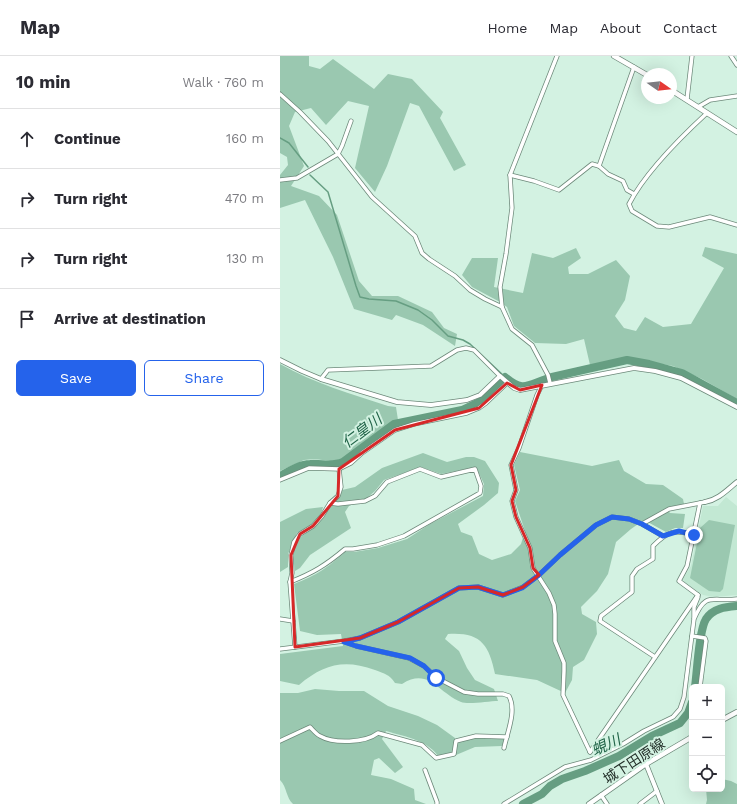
<!DOCTYPE html>
<meta charset="utf-8">
<style>
body{margin:0;font-family:"Work Sans","Noto Sans JP",sans-serif;background:#f7f7f7;color:#2b2b33}
.controls{position:absolute;right:12px;bottom:12px;display:grid;overflow:hidden;border-radius:6px;box-shadow:0 4px 16px #0002}
.controls button{width:36px;height:36px;display:grid;place-items:center;padding:0;border:0;border-bottom:1px solid #e1e1e2;background:#fff;color:#2b2b33;font:20px sans-serif}
.compass{position:absolute;left:361px;top:12px;width:36px;height:36px;border-radius:50%;background:#fff;box-shadow:0 4px 16px #0002;rotate:104deg}
.stop{position:absolute;width:12px;height:12px;margin:-9px;border:3px solid #2563eb;border-radius:50%;background:#fff}
.stop.end{background:#2563eb;border-color:#fff;box-shadow:0 1px 4px #0008}
.list{margin:0;padding:0;list-style:none}
h2{display:flex;justify-content:space-between;align-items:center;height:52px;margin:0;padding:0 16px;font-size:17px}
h2 small{font-size:13px;font-weight:400;color:#7c7c81}
.list li{display:grid;grid-template-columns:26px 1fr auto;gap:12px;align-items:center;box-sizing:border-box;height:60px;padding:0 16px;border-top:1px solid #e1e1e2}
.list b{display:block;font-size:15px;white-space:nowrap}
.list em{font-size:13px;font-style:normal;color:#7c7c81}
.actions{display:flex;gap:8px;padding:12px 16px}
.actions a{flex:1;padding:9px 0;border:1px solid #2563eb;border-radius:6px;text-align:center;font-size:14px;color:#2563eb}
.actions .main{background:#2563eb;color:#fff}
.icon{flex:none;width:22px;height:22px;fill:none;stroke:currentColor;stroke-width:2;stroke-linecap:round;stroke-linejoin:round}
.map{position:relative;flex:none;width:457px;height:748px;overflow:hidden}
header{display:flex;align-items:center;gap:24px;box-sizing:border-box;height:56px;padding:0 20px;background:#fff;border-bottom:1px solid #e1e1e2}
header strong{font-size:19px}
nav{display:flex;gap:22px;margin-inline-start:auto;font-size:14px}
main{display:flex}
aside{flex:1;background:#fff}
.map>svg:first-child{display:block}
.built{fill:#c2e8d3}
.green{fill:#9ac8b0}
.lines{fill:none;stroke-linecap:round;stroke-linejoin:round}
.stream{stroke:#669e82;stroke-width:1.5}
.river{stroke:#669e82;stroke-width:8}
.minor-casing{stroke:#6d897a;stroke-width:5}
.tertiary-casing{stroke:#6d897a;stroke-width:5.5}
.secondary-casing{stroke:#6d897a;stroke-width:6}
.minor{stroke:#fff;stroke-width:3.5}
.tertiary{stroke:#fff;stroke-width:4}
.secondary{stroke:#fff;stroke-width:4.5}
.route{stroke:#2563eb;stroke-width:5}
.marked{fill:none;stroke:#d62828;stroke-width:3;stroke-linejoin:round}
.labels{text-anchor:middle;stroke-width:4;stroke-linejoin:round;paint-order:stroke}
.street-label{font-size:14px;fill:#212d27;stroke:#d3f2e2}
.water-label{font-size:15px;font-style:italic;fill:#206347;stroke:#d3f2e2}
</style>
<header>
<strong>Map</strong>
<nav><a>Home</a><a>Map</a><a>About</a><a>Contact</a></nav>
</header>
<main>
<aside>
<h2>10 min<small>Walk · 760 m</small></h2>
<ul class="list">
<li><svg class="icon" aria-label="ahead" viewBox="0 0 24 24"><path d="M12 20V5M6 11l6-6 6 6"/></svg><div><b>Continue</b></div><em>160 m</em></li>
<li><svg class="icon" aria-label="right" viewBox="0 0 24 24"><path d="M7 20v-9h11M14 6l5 5-5 5"/></svg><div><b>Turn right</b></div><em>470 m</em></li>
<li><svg class="icon" aria-label="right" viewBox="0 0 24 24"><path d="M7 20v-9h11M14 6l5 5-5 5"/></svg><div><b>Turn right</b></div><em>130 m</em></li>
<li><svg class="icon" aria-label="arrive" viewBox="0 0 24 24"><path d="M6 21V4h12l-3 4 3 4H6"/></svg><div><b>Arrive at destination</b></div></li>
</ul>
<div class="actions"><a class="main">Save</a><a>Share</a></div>
</aside>
<div class="map">
<svg width="457" height="748" viewBox="0 0 457 748">
<rect width="100%" height="100%" fill="#d3f2e2"/>
<!-- built -->
<path class="built" d="M446,441L457,450V539L434,541L423,539L404,526L403,523L411,510L423,450H438Z"/>
<!-- green -->
<g class="green">
<path d="M0,0H29V10L40,13L53,3L94,33L108,18L132,23L163,56L160,62L186,109L174,115L139,50L130,47L107,110L95,136L75,112L89,50L68,45L46,69L31,52L15,56L9,70L24,110L11,130L39,140L57,159L79,225L92,240H118L152,256L164,272L177,278L175,290L143,269L116,259L112,264L74,253L53,201L25,144L0,152V119L8,109L7,101L0,97Z"/>
<path d="M425,191L457,198V343L422,323L393,310L347,302L310,309L304,283L286,288L255,287L234,270L227,251L220,246L192,231L182,219L192,202H218L214,231L243,237L252,197L273,202L296,192L301,202L288,211L289,218H308L336,204L350,220L345,244L335,260L344,272L356,275L365,261L383,271L411,268L444,212L422,200Z"/>
<path d="M0,308C34,327 71,338 108,350L116,351L118,364L59,406L34,403L24,404L0,415Z"/>
<path d="M240,396L312,410L339,404L344,415L366,428L383,429L403,443L404,448L386,452L390,457L405,458L403,472H395L386,476L364,464L351,473L336,486L328,518L317,535L301,551L302,558L316,566L317,578L304,604L293,611L292,624L285,637L257,624L215,618C209,588 200,576 168,578L165,583L179,595L187,612L195,624L214,633L218,645C209,645 188,649 181,646C158,637 149,611 122,628L115,627C109,618 105,618 95,614C64,603 44,608 19,629L0,625V598L63,590L61,578L37,579L20,575L14,528C37,519 47,512 65,496H74L98,492L127,483L150,468L203,440L204,428L196,411L161,418L141,411L104,424L95,435L87,442L69,450L65,456L71,472L30,499L20,512L15,515C13,502 12,490 22,480C27,476 33,473 37,469C43,463 46,454 52,449C57,443 60,442 62,434L75,431L102,412L143,397L167,406L186,401H194L205,405L219,427L218,437L204,449L178,468L181,476L192,480L199,498L212,504L231,498L241,488L245,475L235,445L240,434L234,409Z"/>
<path d="M43,451L41,458L32,468L17,477L8,498V511L0,516V466L26,453Z"/>
<path d="M429,464L455,469L443,533L440,536L429,535L410,522L420,472Z"/>
<path d="M35,633L59,635H84L108,650L138,660L157,669L175,682V687L196,682L225,683L222,690L195,691L176,699L160,703C149,684 126,681 106,675L102,683L123,711L115,717L99,702L94,704L91,719L111,723L134,733L135,744L146,748H13C6,742 7,731 0,724V637H18Z"/>
<path d="M442,723L451,725L457,728V748H426L427,744L426,733H442Z"/>
</g>
<g class="lines">
<!-- stream -->
<g class="stream">
<path d="M0,82L9,87L28,111"/>
<path d="M30,119L48,136L76,230L80,241L89,243L116,245L138,254L152,264L168,280L183,284L190,288L225,321"/>
</g>
<!-- river -->
<g class="river">
<path d="M225,321C243,336 246,330 266,323"/>
<path d="M272,321L347,304L369,308L402,317L457,347"/>
<path d="M0,420C9,415 20,408 30,408C42,407 52,411 63,406L114,368L182,354L201,345L221,326"/>
<path d="M415,631C417,616 419,574 426,563C433,552 446,551 457,550"/>
<path d="M243,748L262,738L270,730L282,723L305,715L339,700L372,680L400,667L408,657L412,646"/>
</g>
<defs>
<g id="minor">
<path d="M451,0L457,9"/>
<path d="M0,38L20,56L48,85L92,141L135,180L142,197L149,203L175,220L190,234L205,243L222,251"/>
<path d="M407,43L412,0"/>
<path d="M418,51L430,44L457,40"/>
<path d="M427,57C401,81 365,117 349,148L352,155L377,170L389,171L430,161L457,169"/>
<path d="M319,110L354,11"/>
<path d="M230,119L254,125L279,134L312,108L319,110L328,118L343,125L347,134L354,138"/>
<path d="M0,124L17,122L58,98L62,90L71,65"/>
<path d="M41,323L48,314L151,310L177,294L186,292L194,294L220,320"/>
<path d="M270,327L268,319L252,289L232,273L222,251L220,231L226,198L232,152L230,119L277,0"/>
<path d="M262,329L257,339L239,392L231,409L236,434L232,445L236,461L250,492L253,512L269,537L274,549L275,558V585L284,607V615L283,639L310,696"/>
<path d="M0,424L29,412L59,413L71,407L82,397L115,374L134,368L187,357L199,352L206,347L227,327"/>
<path d="M362,468L389,453L425,446"/>
<path d="M10,526C33,517 46,509 65,493H73L97,489L124,480L200,437L201,430L195,413L161,421L140,413L107,426L95,440L85,445L58,448L50,447"/>
<path d="M418,539L399,525L407,510L420,447"/>
<path d="M414,562V551L418,541"/>
<path d="M0,563L13,565"/>
<path d="M412,580L425,582L426,585L420,631"/>
<path d="M65,586L76,590L129,602L144,610L157,622L184,636L198,638H223L229,640C237,655 227,677 224,692"/>
<path d="M15,591L10,526L12,517L11,499L14,486L20,478L33,470L42,460L50,447L58,440L61,431L59,413"/>
<path d="M0,593L64,585L80,582L118,566L179,532L198,531L223,539L243,531L259,519L280,499L316,469L332,461L349,463L362,468L383,480"/>
<path d="M375,601L320,565L321,560L352,536V520L357,513L373,503V490C388,475 394,473 414,479"/>
<path d="M0,685L30,671C33,674 36,678 40,680C54,688 85,687 98,677L142,689L156,702L174,698L176,685L196,680L227,681"/>
<path d="M310,696L418,539"/>
<path d="M145,714L157,746V748"/>
<path d="M321,739L327,748"/>
<path d="M224,748L285,711L311,704L343,688L364,675L393,661L400,653L404,641L414,563C426,535 431,546 457,543"/>
<path d="M360,748L377,735"/>
</g>
<g id="tertiary">
<path d="M0,304L22,315L41,323L117,346L151,349L187,344L200,339L220,320L234,332L240,334L354,312L375,315L401,322L457,351"/>
<path d="M425,446C438,444 447,434 457,426"/>
<path d="M366,708L382,748"/>
</g>
<g id="secondary">
<path d="M334,0L367,19"/>
<path d="M391,34L457,76"/>
<path d="M442,664L457,656"/>
<path d="M309,748L366,708L412,681"/>
</g>
</defs>
<!-- minor casing -->
<use href="#minor" class="minor-casing"/>
<!-- tertiary casing -->
<use href="#tertiary" class="tertiary-casing"/>
<!-- secondary casing -->
<use href="#secondary" class="secondary-casing"/>
<!-- minor -->
<use href="#minor" class="minor"/>
<!-- tertiary -->
<use href="#tertiary" class="tertiary"/>
<!-- secondary -->
<use href="#secondary" class="secondary"/>
</g>
<g class="lines">
<!-- route -->
<path class="route" d="M156,622L144,610L130,602L76,590L64,586L80,582L118,566L179,532L198,531L223,539L242,532L259,519L280,499L316,469L332,461L349,463L362,468L383,480L399,475L414,479"/>
</g>
<!-- marked area -->
<path class="marked" d="M227,327L240,334L262,329L231,409L236,434L232,445L236,461L250,492L253,512L259,519L243,531L223,539L198,531L179,532L118,566L80,582L15,591L11,499L20,478L33,470L58,440L59,413L115,374L199,352Z"/>
<g class="labels">
<!-- street labels -->
<g class="street-label">
<text transform="translate(354 705) rotate(-33)" y="5">城下田原線</text>
</g>
<!-- water labels -->
<g class="water-label">
<text transform="translate(82 375) rotate(-37)" y="5">仁皇川</text>
<text transform="translate(326 689) rotate(-24)" y="5">蜆川</text>
</g>
</g>
</svg>
<div class="controls">
<button>+</button>
<button>−</button>
<button><svg class="icon" aria-label="locate" viewBox="0 0 24 24"><circle cx="12" cy="12" r="6"/><path d="M12 2v4M12 18v4M2 12h4M18 12h4"/></svg></button>
</div>
<svg class="compass" viewBox="-18 -18 36 36"><path d="M0-13l5 13h-10z" fill="#e53935"/><path d="M0 13l5-13h-10z" fill="#7c7c81"/></svg>
<div class="stop" style="left:156px;top:622px"></div>
<div class="stop end" style="left:414px;top:479px"></div>
</div>
</main>
